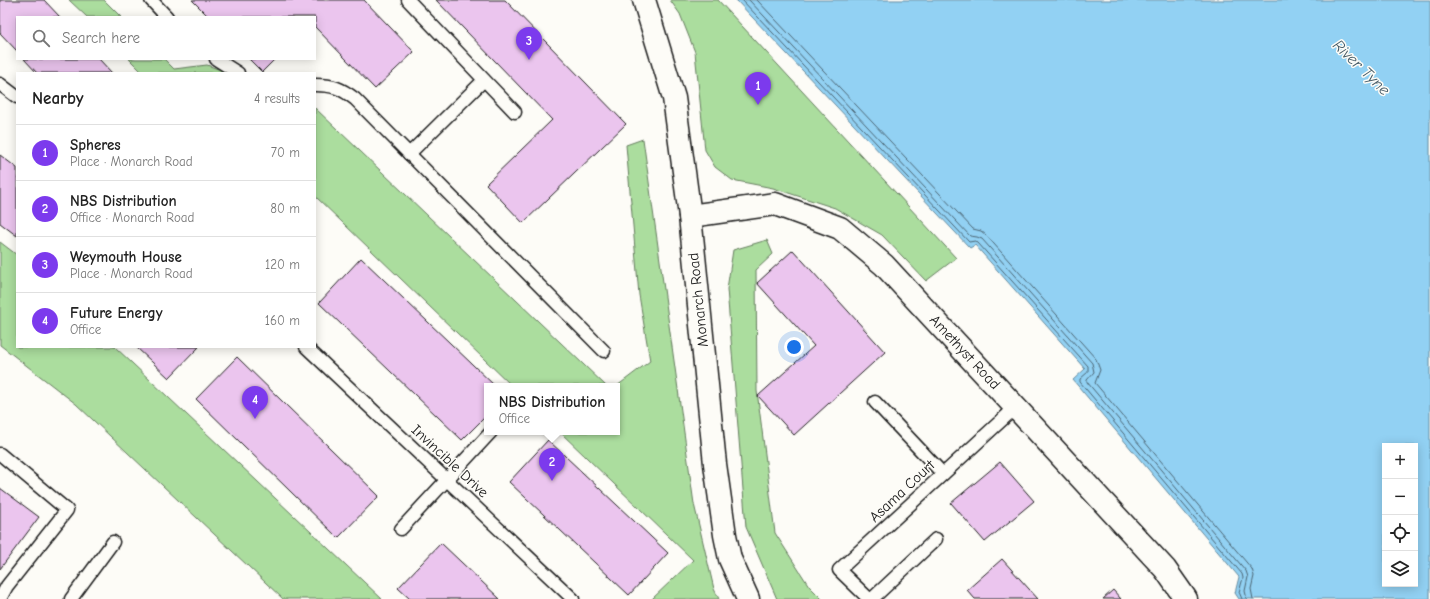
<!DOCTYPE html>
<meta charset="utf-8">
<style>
body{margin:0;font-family:"Comic Neue",sans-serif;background:#f2f2f2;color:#222}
.controls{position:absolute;right:12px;bottom:12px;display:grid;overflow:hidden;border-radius:0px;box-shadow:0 2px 10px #0003}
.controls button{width:36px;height:36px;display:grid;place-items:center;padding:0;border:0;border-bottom:1px solid #e0e0e0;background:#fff;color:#222;font:20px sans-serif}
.you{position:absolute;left:794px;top:347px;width:14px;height:14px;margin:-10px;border:3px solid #fff;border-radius:50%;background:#1a73e8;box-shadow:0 0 0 6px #1a73e833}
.badge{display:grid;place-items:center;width:26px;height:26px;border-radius:50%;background:#7c3aed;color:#fff;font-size:13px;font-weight:700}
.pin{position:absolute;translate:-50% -33px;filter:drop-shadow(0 1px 2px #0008)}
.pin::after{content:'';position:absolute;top:21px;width:14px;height:12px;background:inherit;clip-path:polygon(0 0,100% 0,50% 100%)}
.popup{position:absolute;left:484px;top:383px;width:136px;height:52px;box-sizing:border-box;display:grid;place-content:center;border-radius:0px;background:#fff;filter:drop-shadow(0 1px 3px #0005);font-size:13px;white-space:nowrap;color:#767676}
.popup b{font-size:15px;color:#222}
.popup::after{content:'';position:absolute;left:50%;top:100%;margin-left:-8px;border:8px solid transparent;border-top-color:#fff}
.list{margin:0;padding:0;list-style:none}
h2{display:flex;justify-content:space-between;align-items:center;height:52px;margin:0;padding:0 16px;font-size:17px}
h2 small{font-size:13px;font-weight:400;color:#767676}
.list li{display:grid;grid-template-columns:26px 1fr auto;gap:12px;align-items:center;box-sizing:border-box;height:56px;padding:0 16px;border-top:1px solid #e0e0e0}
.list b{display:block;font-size:15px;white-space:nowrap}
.list p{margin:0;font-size:13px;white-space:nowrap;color:#767676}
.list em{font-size:13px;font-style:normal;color:#767676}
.icon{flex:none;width:22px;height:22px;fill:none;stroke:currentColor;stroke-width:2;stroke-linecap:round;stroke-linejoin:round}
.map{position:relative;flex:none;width:1430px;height:599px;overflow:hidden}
.search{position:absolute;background:#fff;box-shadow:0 2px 10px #0003;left:16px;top:16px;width:300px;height:44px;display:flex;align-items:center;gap:10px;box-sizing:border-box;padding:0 14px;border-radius:0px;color:#767676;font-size:15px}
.panel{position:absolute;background:#fff;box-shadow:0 2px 10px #0003;left:16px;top:72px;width:300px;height:276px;border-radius:0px}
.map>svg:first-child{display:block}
.green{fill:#abdd9e;stroke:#647c5d}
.water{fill:#92d1f3;stroke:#63899d;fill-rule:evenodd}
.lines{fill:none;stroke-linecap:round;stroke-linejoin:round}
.shore{stroke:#4b6472;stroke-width:1}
.building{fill:#ebc5ee;stroke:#1c1c1c}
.service-casing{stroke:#1c1c1c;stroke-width:15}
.minor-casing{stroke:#1c1c1c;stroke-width:25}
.tertiary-casing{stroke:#1c1c1c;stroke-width:25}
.service{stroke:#fdfcf7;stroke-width:12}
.minor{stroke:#fdfcf7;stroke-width:22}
.tertiary{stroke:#fdfcf7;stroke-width:22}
.labels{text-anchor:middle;stroke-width:3;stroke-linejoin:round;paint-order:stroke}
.street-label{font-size:15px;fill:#1c1c1c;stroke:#fdfcf7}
.water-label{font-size:16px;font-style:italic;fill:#455b67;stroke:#fdfcf7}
</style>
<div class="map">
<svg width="1430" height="599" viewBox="0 0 1430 599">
<rect width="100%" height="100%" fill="#fdfcf7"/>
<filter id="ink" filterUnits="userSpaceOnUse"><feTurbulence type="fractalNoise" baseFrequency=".025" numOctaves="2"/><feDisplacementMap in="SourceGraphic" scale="8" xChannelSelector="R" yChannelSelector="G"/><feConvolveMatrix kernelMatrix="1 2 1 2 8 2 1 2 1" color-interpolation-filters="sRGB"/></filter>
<g filter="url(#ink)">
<!-- green -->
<g class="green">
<path d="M69,0H104L121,17H87Z"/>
<path d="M670,0H718L956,258L926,281L882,235L835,208L773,188L732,180L715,167L705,150L695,52L680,14Z"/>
<path d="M129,59H164L174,69L207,65L229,73H143Z"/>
<path d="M315,108L606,386H512L315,196Z"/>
<path d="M643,139L694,504L714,589L719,599H652L693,560L560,432H617V386L650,361L639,295L626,145Z"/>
<path d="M767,240L773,254L756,270L757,391L775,533L809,586L822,599H777L746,527L727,289L733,250Z"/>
<path d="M0,242L17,255V347H115L382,599H283L76,404L0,345Z"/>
</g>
<!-- water -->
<path class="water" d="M736,0H1430V599H1239L1235,593L1239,577L1073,380L1085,369L975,245L970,248ZM1385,446H1415V584H1385Z"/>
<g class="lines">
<!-- shore -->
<g class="shore">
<path d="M742,0L969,242L975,241L978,243L1088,366V372L1080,379V382L1242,574L1243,578L1239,592L1242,599"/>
<path d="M749,0L970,236L977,237L982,239L1092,363L1094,372L1087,380V382L1246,571L1248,577L1245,591L1247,599"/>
<path d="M757,0L973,229L981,231L986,235L1096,359L1100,370L1095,383L1252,569L1254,576L1251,589L1253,599"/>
</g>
</g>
<!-- building -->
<g class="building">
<path d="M0,0H44L60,17H17V51L0,33Z"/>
<path d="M192,0H364L414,52L375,89L315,27V17H209Z"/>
<path d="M436,0H505L626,124L523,223L486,184L552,120Z"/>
<path d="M24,59H99L112,73H37Z"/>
<path d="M249,59H275L262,72Z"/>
<path d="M0,155L17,168V236L0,223Z"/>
<path d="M793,250L885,352L794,435L758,396L814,346L757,283Z"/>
<path d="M361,258L495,386H487V415L462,440L319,303Z"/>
<path d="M136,347H199L169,378Z"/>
<path d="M237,357L379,496L338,538L196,399Z"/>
<path d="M548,440L668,553L629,595L509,482Z"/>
<path d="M1000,462L1034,501L985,542L951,503Z"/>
<path d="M0,488L39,517L0,569Z"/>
<path d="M441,543L500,599H410L398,588Z"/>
<path d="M1002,559L1038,599H975L967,590Z"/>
<path d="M1113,590L1121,599H1103Z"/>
</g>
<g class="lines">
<defs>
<g id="service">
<path d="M151,0L167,17"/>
<path d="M408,0L515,112"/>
<path d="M216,59L238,73"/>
<path d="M0,84L17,97"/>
<path d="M315,85C333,85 341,88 355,99L604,351"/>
<path d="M409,154L484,80"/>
<path d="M306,347L573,599"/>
<path d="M875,402L943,474"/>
<path d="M0,454L67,510L7,586L0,599"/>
<path d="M401,529L491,432"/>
<path d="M71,599L113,542"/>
<path d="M869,599L839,570L1016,407"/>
<path d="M872,599L936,539"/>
</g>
<path id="minor" d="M690,216L775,204L840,228L884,265L1165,569L1186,599"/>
<path id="tertiary" d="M644,0L674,98L690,216L715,464L725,535L730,559L748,599"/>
</defs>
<!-- service casing -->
<use href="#service" class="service-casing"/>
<!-- minor casing -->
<use href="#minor" class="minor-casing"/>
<!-- tertiary casing -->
<use href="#tertiary" class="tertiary-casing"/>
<!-- service -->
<use href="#service" class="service"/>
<!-- minor -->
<use href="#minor" class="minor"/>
<!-- tertiary -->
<use href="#tertiary" class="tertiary"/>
</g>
</g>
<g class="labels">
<!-- street labels -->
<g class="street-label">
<text transform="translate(698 300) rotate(-96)" y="5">Monarch Road</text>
<text transform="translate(965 352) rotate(47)" y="5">Amethyst Road</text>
<text transform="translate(450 461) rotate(43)" y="5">Invincible Drive</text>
<text transform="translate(902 491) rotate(-43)" y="5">Asama Court</text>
</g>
<!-- water labels -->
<g class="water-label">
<text transform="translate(1362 67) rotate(44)" y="6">River Tyne</text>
</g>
</g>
</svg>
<div class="controls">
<button>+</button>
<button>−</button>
<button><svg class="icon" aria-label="locate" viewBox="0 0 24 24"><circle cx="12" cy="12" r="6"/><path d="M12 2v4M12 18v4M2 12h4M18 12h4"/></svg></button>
<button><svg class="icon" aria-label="layers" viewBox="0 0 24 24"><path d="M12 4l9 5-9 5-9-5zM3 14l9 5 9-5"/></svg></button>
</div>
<div class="you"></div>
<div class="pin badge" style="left:758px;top:105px">1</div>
<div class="pin badge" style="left:552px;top:481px">2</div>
<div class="popup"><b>NBS Distribution</b>Office</div>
<div class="pin badge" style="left:529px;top:60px">3</div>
<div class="pin badge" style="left:255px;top:419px">4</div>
<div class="search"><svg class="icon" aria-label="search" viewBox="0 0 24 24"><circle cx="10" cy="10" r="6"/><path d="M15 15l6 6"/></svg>Search here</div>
<section class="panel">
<h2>Nearby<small>4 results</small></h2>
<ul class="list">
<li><span class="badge">1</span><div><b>Spheres</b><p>Place · Monarch Road</p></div><em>70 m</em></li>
<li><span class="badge">2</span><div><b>NBS Distribution</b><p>Office · Monarch Road</p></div><em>80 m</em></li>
<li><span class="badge">3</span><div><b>Weymouth House</b><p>Place · Monarch Road</p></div><em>120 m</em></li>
<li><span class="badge">4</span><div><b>Future Energy</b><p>Office</p></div><em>160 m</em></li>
</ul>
</section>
</div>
